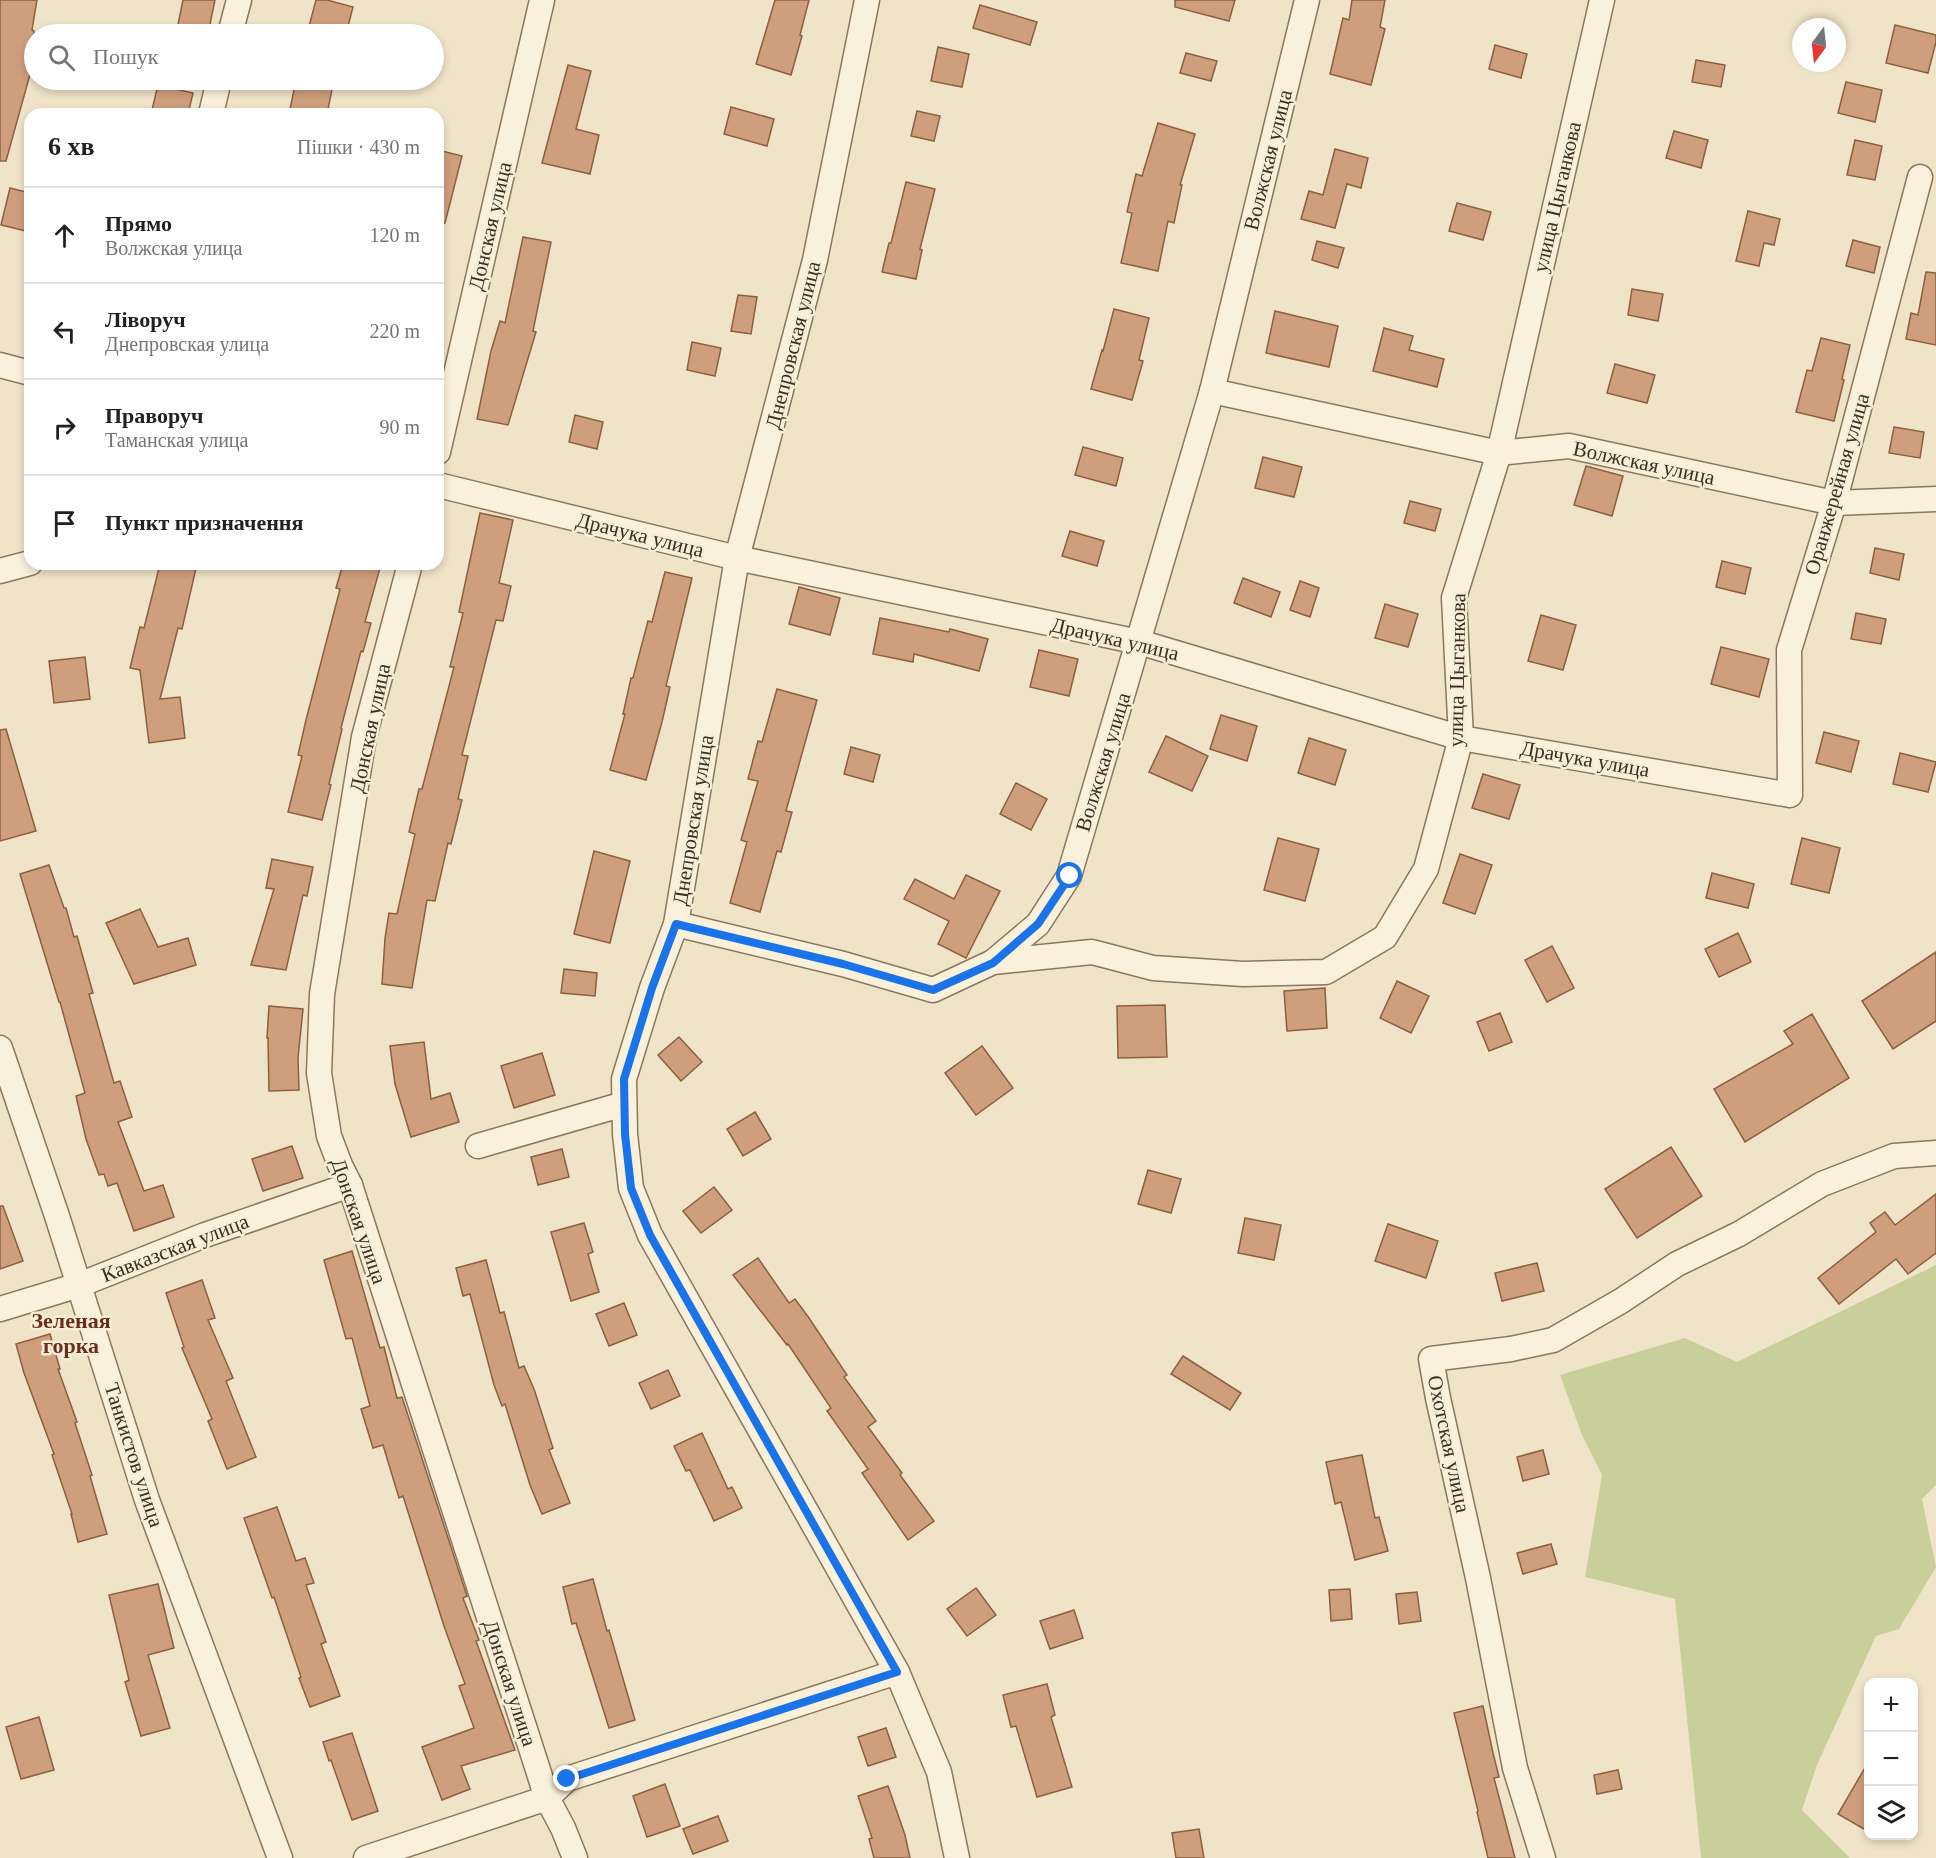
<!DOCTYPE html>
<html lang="uk">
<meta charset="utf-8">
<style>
body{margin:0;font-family:"Times New Roman",serif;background:#f6f6f6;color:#202124}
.controls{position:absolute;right:18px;bottom:18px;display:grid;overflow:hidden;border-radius:12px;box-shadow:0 3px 9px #0003}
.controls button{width:54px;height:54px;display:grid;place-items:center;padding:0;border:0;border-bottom:2px solid #e0e0e0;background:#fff;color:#202124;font:30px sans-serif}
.compass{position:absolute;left:1792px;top:18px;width:54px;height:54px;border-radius:50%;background:#fff;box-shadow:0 3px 9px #0003;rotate:195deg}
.stop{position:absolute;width:18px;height:18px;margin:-14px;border:4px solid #1a73e8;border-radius:50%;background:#fff}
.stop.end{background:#1a73e8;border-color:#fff;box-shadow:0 2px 6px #0008}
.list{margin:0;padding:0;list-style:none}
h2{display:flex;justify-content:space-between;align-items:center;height:78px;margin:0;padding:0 24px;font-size:26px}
h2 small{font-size:20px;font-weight:400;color:#757577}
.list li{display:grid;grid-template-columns:39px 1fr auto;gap:18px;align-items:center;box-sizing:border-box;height:96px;padding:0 24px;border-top:2px solid #e0e0e0}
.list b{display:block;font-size:22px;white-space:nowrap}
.list p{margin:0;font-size:20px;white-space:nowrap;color:#757577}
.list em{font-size:20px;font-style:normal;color:#757577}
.icon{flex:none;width:33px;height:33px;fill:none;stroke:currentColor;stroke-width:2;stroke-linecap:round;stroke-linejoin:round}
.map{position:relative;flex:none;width:1936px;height:1858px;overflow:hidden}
.search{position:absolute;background:#fff;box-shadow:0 3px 9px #0003;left:24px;top:24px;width:420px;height:66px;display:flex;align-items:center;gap:15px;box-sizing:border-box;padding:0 21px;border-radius:33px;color:#757577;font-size:22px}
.panel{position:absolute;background:#fff;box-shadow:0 3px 9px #0003;left:24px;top:108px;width:420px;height:462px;border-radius:18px}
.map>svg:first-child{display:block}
.green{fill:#c9cf9b}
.building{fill:#cf9f7d;stroke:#8d5f41;stroke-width:1.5}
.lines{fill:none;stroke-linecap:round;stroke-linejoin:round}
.street-casing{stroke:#8d765c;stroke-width:27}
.street{stroke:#faf1dc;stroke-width:24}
.route{stroke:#1a73e8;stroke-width:8}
.labels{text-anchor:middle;stroke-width:5;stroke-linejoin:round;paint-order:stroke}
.street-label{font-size:21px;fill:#3d2e20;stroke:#f7eed8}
.neighbourhood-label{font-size:22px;font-weight:bold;fill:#6b2e1e;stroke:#f7eed8}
</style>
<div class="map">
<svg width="1936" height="1858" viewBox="0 0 1936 1858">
<rect width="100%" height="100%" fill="#f0e4c8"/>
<!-- green -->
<path class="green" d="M1936,1265V1485L1922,1499L1936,1567L1899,1629L1876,1636L1817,1765L1802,1810L1850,1858H1701L1675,1599L1585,1577L1602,1475L1582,1435L1560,1375L1685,1338L1737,1362Z"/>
<!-- building -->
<g class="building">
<path d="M0,0H37L32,30L34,31V60L6,161H0Z"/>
<path d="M183,0H215L208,34H176Z"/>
<path d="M316,0H327L353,7L346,34H307Z"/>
<path d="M775,0H809L800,35L802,36L791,75L756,64Z"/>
<path d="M1175,0H1235L1229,21L1175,7Z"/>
<path d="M1352,0H1385L1380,27L1385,29L1371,85L1330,74L1343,18L1349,20Z"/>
<path d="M980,5L1037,22L1030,45L973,28Z"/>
<path d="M1895,25L1936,35V42L1928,73L1886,63Z"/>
<path d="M1495,45L1527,54L1521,78L1489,69Z"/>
<path d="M938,47L969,54L962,87L931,81Z"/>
<path d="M1186,53L1217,61L1211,81L1180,73Z"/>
<path d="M1696,60L1725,65L1721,87L1692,82Z"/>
<path d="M568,65L591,71L576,129L599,135L590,174L542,163Z"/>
<path d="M296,80H334L327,114H289Z"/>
<path d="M1846,82L1882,90L1875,122L1838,113Z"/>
<path d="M158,85L193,93L188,114H151Z"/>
<path d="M731,107L774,119L767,146L724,134Z"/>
<path d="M917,111L940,116L934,141L911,136Z"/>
<path d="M1158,123L1195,134L1180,185H1182L1174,223L1168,221L1158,271L1121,263L1132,213L1127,212L1136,174L1142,176Z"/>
<path d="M1674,131L1708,140L1701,168L1666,158Z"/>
<path d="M1855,140L1882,146L1875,180L1847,175Z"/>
<path d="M1335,149L1368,158L1361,188L1347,184L1335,228L1301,219L1309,191L1323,195Z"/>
<path d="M438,150L462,156L445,223H438Z"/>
<path d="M906,182L935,189L920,249L922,250L916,279L882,272L889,243H891Z"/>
<path d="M10,188L30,193V232L1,225Z"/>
<path d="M1457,203L1491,212L1483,240L1449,231Z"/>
<path d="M1748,211L1780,219L1774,245L1764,243L1759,266L1736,261Z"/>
<path d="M523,237L551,242L533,331L536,332L508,425L477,419L491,351L500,321L505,323Z"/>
<path d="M1853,240L1880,247L1874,273L1846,266Z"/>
<path d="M1317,241L1344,248L1338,268L1312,260Z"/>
<path d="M1926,272L1936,273V345L1906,339L1911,313L1918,315Z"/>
<path d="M1632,289L1663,294L1658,321L1628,315Z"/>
<path d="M738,295L757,297L751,334L731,331Z"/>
<path d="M1114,309L1149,318L1139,360L1143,361L1132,400L1091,389L1102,350L1103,351Z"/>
<path d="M1275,311L1338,326L1329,367L1266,353Z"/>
<path d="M1384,328L1413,336L1409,350L1444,359L1437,387L1373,371Z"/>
<path d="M1821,338L1850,345L1842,379L1844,380L1834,421L1796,412L1807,370L1812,371Z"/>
<path d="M692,342L721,348L715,376L687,370Z"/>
<path d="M1615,364L1655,375L1647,403L1607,393Z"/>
<path d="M575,415L603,422L597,449L569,442Z"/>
<path d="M1894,427L1924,432L1920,458L1889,453Z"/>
<path d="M1083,447L1123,458L1116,486L1075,475Z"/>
<path d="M1263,457L1302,467L1294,497L1255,488Z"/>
<path d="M1586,466L1623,476L1612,516L1574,505Z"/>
<path d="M1410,501L1441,509L1435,531L1404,523Z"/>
<path d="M480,513L513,520L499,583L511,586L503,621L496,620L462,755L468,756L458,799L462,800L451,844L448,843L435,901L427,900L412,988L382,984L385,938L389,913L397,914L415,834L409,832L419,789H422L454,667H450L463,613L459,612Z"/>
<path d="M1070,531L1104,541L1097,566L1062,556Z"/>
<path d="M1875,548L1904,554L1899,580L1870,573Z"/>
<path d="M1722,561L1751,568L1745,594L1716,587Z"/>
<path d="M160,564H197L182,629L178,628L160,699L180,697L185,738L149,743L140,670L130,668L140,627L144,628Z"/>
<path d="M343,564H367L380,568L365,622L371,623L363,652L361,651L341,728L342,729L329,784L331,785L322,820L288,812L302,756L298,755L306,720L340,589L336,588Z"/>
<path d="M665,572L692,578L666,686L670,687L662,722L646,780L610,770L625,714H623L631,678H633L648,621L652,622Z"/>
<path d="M1243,578L1280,592L1271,617L1234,603Z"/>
<path d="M1300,581L1319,588L1310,617L1290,610Z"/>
<path d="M799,587L840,598L830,635L789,624Z"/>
<path d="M1385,604L1418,614L1408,647L1375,638Z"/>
<path d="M1856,613L1886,619L1881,644L1851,639Z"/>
<path d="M1541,615L1576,625L1563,670L1528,661Z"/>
<path d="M880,618L949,632L950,629L988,639L979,671L914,654L913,662L873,654Z"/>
<path d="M1721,647L1769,659L1759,697L1711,684Z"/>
<path d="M1039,650L1078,659L1069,696L1030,687Z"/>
<path d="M85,657L90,699L54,703L49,661Z"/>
<path d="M777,689L817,700L786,811L792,812L781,852L777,851L760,912L730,903L747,842L741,840L758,781L748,779L758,741L762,742Z"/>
<path d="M1221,715L1257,726L1247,761L1210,749Z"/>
<path d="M6,729L36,831L0,841V730Z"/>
<path d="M1824,732L1859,741L1851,772L1816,763Z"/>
<path d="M1166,736L1208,756L1192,791L1149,772Z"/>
<path d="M1309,738L1346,750L1335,785L1298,773Z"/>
<path d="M851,747L880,755L873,782L844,774Z"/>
<path d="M1900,753L1936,762L1928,792L1893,784Z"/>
<path d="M1483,774L1520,785L1509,819L1472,808Z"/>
<path d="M1016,783L1047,799L1031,830L1000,814Z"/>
<path d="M1278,838L1319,849L1305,901L1264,890Z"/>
<path d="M1802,838L1840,848L1829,893L1791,884Z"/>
<path d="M594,851L630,861L610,943L574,934Z"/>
<path d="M1460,854L1492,865L1475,914L1443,903Z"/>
<path d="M272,859L313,867L307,896L303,895L286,970L251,965L274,889L266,888Z"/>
<path d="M49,865L64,908H66L74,937L77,936L93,993L89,994L114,1083L120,1081L132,1117L118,1122L144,1191L163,1185L174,1217L134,1231L117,1183L108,1186L104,1174L99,1175L86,1139L76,1096L85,1093L60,1002H59L20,874Z"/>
<path d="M1712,873L1754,884L1748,908L1706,898Z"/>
<path d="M966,875L1000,891L966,958L938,944L949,921L904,899L915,879L954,899Z"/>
<path d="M140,909L158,947L188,938L196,965L134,984L106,923Z"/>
<path d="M1738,933L1751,962L1719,977L1705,949Z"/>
<path d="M1552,946L1574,988L1547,1002L1525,960Z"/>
<path d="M1936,952V1021L1893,1049L1862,1001Z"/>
<path d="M564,969L597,973L595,996L561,993Z"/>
<path d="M1397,981L1429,996L1411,1033L1380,1018Z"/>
<path d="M1325,988L1327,1028L1287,1031L1284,991Z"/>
<path d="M1165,1005L1167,1057L1118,1058L1117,1006Z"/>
<path d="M269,1006L303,1009L298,1058L299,1090L269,1091L268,1038H267Z"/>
<path d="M1500,1013L1512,1042L1489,1051L1477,1022Z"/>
<path d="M1812,1014L1849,1078L1745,1142L1714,1089L1793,1044L1784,1031Z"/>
<path d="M679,1037L702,1062L681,1081L658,1055Z"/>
<path d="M424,1042L431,1099L450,1093L459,1122L411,1137L395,1084L390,1046Z"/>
<path d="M982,1046L1013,1088L976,1115L945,1073Z"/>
<path d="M542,1053L555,1095L514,1108L501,1066Z"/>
<path d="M755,1112L771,1139L743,1156L727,1129Z"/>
<path d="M292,1146L303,1178L263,1191L252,1159Z"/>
<path d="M1671,1147L1702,1196L1637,1238L1605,1189Z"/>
<path d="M562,1149L569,1177L538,1185L531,1157Z"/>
<path d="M1148,1170L1181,1179L1171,1213L1138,1204Z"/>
<path d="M714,1187L732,1210L701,1233L683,1211Z"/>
<path d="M1936,1194V1253L1908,1274L1896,1259L1839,1304L1818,1278L1876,1232L1870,1223L1885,1212L1895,1225Z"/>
<path d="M0,1206H3L23,1261L0,1269Z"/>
<path d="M1245,1218L1281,1225L1274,1260L1238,1253Z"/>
<path d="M584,1223L593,1252L588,1254L599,1292L571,1301L551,1232Z"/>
<path d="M1388,1224L1438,1241L1426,1278L1375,1261Z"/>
<path d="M352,1251L380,1348L384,1347L397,1398L402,1397L467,1596L463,1598L479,1640L476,1641L515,1750L461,1766L470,1789L442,1800L422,1747L474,1728L459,1686L465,1684L444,1626L403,1496L399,1498L383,1445L373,1448L361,1409L370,1406L352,1338L346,1339L324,1260Z"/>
<path d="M758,1258L789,1303L795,1299L809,1318L847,1375L844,1377L876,1421L868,1427L902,1473L900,1475L934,1521L908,1540L862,1473L868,1469L827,1411L831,1408L788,1344L787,1345L733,1275Z"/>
<path d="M486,1260L500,1313L504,1312L519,1368L524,1366L534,1389L553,1448L549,1450L570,1503L542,1514L530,1485L505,1404L502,1406L494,1385L470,1294L463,1296L456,1268Z"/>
<path d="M1537,1263L1544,1291L1502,1301L1495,1273Z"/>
<path d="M202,1280L215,1318L208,1320L233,1378L226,1381L256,1457L227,1469L208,1421L212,1419L182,1348L184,1347L166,1293Z"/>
<path d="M624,1303L637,1335L609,1346L596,1314Z"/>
<path d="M50,1334L60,1369H58L77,1422L75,1423L92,1475L90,1476L107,1534L78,1542L71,1514H72L52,1455L54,1454L24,1373L16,1344Z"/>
<path d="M1183,1356L1241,1393L1230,1410L1171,1374Z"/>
<path d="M668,1370L680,1396L651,1409L639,1383Z"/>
<path d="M702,1433L728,1489L732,1487L742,1508L714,1521L690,1470L686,1471L674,1446Z"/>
<path d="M1543,1450L1549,1474L1523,1481L1517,1457Z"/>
<path d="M1362,1455L1375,1518L1379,1517L1388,1551L1355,1560L1341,1502L1335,1504L1326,1462Z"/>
<path d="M277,1507L296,1561L305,1558L314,1583L306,1585L326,1642L321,1644L340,1696L310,1707L299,1678L301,1677L274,1597L272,1598L244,1518Z"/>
<path d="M1551,1544L1557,1564L1523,1574L1517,1553Z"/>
<path d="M593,1579L607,1631L609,1630L635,1720L609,1728L576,1623L572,1624L563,1587Z"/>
<path d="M158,1584L174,1648L148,1655L170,1728L141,1736L125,1682L129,1680L109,1595Z"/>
<path d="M976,1588L996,1615L967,1636L947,1609Z"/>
<path d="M1350,1589L1352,1619L1331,1621L1329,1590Z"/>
<path d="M1417,1592L1421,1621L1399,1624L1396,1594Z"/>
<path d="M1074,1610L1083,1638L1050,1649L1040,1621Z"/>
<path d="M1047,1684L1055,1715L1051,1717L1072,1787L1037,1797L1016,1726L1011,1727L1003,1695Z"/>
<path d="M1483,1706L1493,1753L1499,1777L1494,1778L1515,1858H1488L1477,1812L1478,1811L1454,1713Z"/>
<path d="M39,1717L54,1770L21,1779L6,1727Z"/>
<path d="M886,1728L896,1757L868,1766L858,1737Z"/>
<path d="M352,1733L378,1811L352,1820L331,1760L329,1761L323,1742Z"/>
<path d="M1869,1761V1832L1838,1814Z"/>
<path d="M1618,1770L1622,1789L1597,1794L1594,1775Z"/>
<path d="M665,1784L680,1826L647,1837L633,1796Z"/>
<path d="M888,1786L905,1835L910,1858H874L869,1839L872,1838L858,1796Z"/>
<path d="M718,1816L728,1841L693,1854L683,1829Z"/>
<path d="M1199,1829L1204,1858H1176L1172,1833Z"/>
</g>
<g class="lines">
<defs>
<g id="street">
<path d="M867,0L815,260L737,558L676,924L652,988L624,1079L625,1134L631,1188L650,1235L897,1672L939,1772L957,1858"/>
<path d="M230,34L239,0"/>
<path d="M211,114L219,80"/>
<path d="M0,365L30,373"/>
<path d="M1212,391L1499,453L1569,446L1834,503L1936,499"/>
<path d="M438,452L542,0"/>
<path d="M438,485L737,558L1139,642L1461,738L1790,795L1789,650L1834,503L1920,177"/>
<path d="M410,564L364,737L322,994L319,1073L329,1136L340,1165L350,1185L547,1798L563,1828L575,1858"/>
<path d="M0,571L30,563"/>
<path d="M676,924L843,964L933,990L993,962L1038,924L1069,876L1212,391L1307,0"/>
<path d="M993,962L1092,952L1153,968L1243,974L1326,972L1385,937L1426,869L1461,738L1454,598L1499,453L1602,0"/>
<path d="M0,1048L57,1216L147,1500L280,1858"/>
<path d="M478,1146L624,1104"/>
<path d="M0,1309L79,1285L205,1235L350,1185"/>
<path d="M366,1858L547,1798L567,1779L897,1672"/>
<path d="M1543,1858L1515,1768L1478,1578L1438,1398L1431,1359L1511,1349L1553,1340L1621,1301L1677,1264L1739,1234L1822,1184L1894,1156L1936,1153"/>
</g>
</defs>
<!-- street casing -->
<use href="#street" class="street-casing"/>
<!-- street -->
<use href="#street" class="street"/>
</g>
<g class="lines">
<!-- route -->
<path class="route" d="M567,1779L897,1672L650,1235L631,1188L625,1134L624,1079L652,988L676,924L843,964L933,990L993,963L1038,924L1070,876"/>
</g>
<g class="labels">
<!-- street labels -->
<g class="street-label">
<text transform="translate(1268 160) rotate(-76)" y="7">Волжская улица</text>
<text transform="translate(1557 197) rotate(-77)" y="7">улица Цыганкова</text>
<text transform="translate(490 226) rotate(-77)" y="7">Донская улица</text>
<text transform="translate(793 345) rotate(-76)" y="7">Днепровская улица</text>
<text transform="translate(1644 463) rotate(12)" y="7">Волжская улица</text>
<text transform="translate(1837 484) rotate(-74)" y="7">Оранжерейная улица</text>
<text transform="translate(640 535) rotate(14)" y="7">Драчука улица</text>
<text transform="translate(1115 639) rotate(13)" y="7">Драчука улица</text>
<text transform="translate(1457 670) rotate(-89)" y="7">улица Цыганкова</text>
<text transform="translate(370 728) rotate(-78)" y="7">Донская улица</text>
<text transform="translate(1585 759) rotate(10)" y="7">Драчука улица</text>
<text transform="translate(1103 762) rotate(-73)" y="7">Волжская улица</text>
<text transform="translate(693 820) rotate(-81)" y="7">Днепровская улица</text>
<text transform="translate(359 1221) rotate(71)" y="7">Донская улица</text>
<text transform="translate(175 1248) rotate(-21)" y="7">Кавказская улица</text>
<text transform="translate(1449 1444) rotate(78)" y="7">Охотская улица</text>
<text transform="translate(134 1455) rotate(72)" y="7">Танкистов улица</text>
<text transform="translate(510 1683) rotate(72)" y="7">Донская улица</text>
</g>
<!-- neighbourhood labels -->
<g class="neighbourhood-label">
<text x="71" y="1328">Зеленая<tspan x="71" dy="25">горка</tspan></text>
</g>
</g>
</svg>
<div class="controls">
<button>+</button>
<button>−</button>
<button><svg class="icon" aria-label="layers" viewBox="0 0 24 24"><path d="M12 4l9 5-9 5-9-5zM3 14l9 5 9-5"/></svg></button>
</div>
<svg class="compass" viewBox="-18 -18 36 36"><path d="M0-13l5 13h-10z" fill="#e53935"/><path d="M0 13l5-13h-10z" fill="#757577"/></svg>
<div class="stop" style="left:1070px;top:876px"></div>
<div class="stop end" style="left:567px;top:1779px"></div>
<div class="search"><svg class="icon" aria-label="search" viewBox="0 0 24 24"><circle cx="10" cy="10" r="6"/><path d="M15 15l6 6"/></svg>Пошук</div>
<section class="panel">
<h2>6 хв<small>Пішки · 430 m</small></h2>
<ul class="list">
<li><svg class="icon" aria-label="ahead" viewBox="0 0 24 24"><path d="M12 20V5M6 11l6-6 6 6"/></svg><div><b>Прямо</b><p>Волжская улица</p></div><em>120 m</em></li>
<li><svg class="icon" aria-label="left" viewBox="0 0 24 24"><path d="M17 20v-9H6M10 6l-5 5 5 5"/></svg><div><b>Ліворуч</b><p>Днепровская улица</p></div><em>220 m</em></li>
<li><svg class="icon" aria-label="right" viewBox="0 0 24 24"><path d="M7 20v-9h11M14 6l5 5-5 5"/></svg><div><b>Праворуч</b><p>Таманская улица</p></div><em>90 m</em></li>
<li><svg class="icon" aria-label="arrive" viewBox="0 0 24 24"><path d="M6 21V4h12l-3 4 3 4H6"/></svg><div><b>Пункт призначення</b></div></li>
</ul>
</section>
</div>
